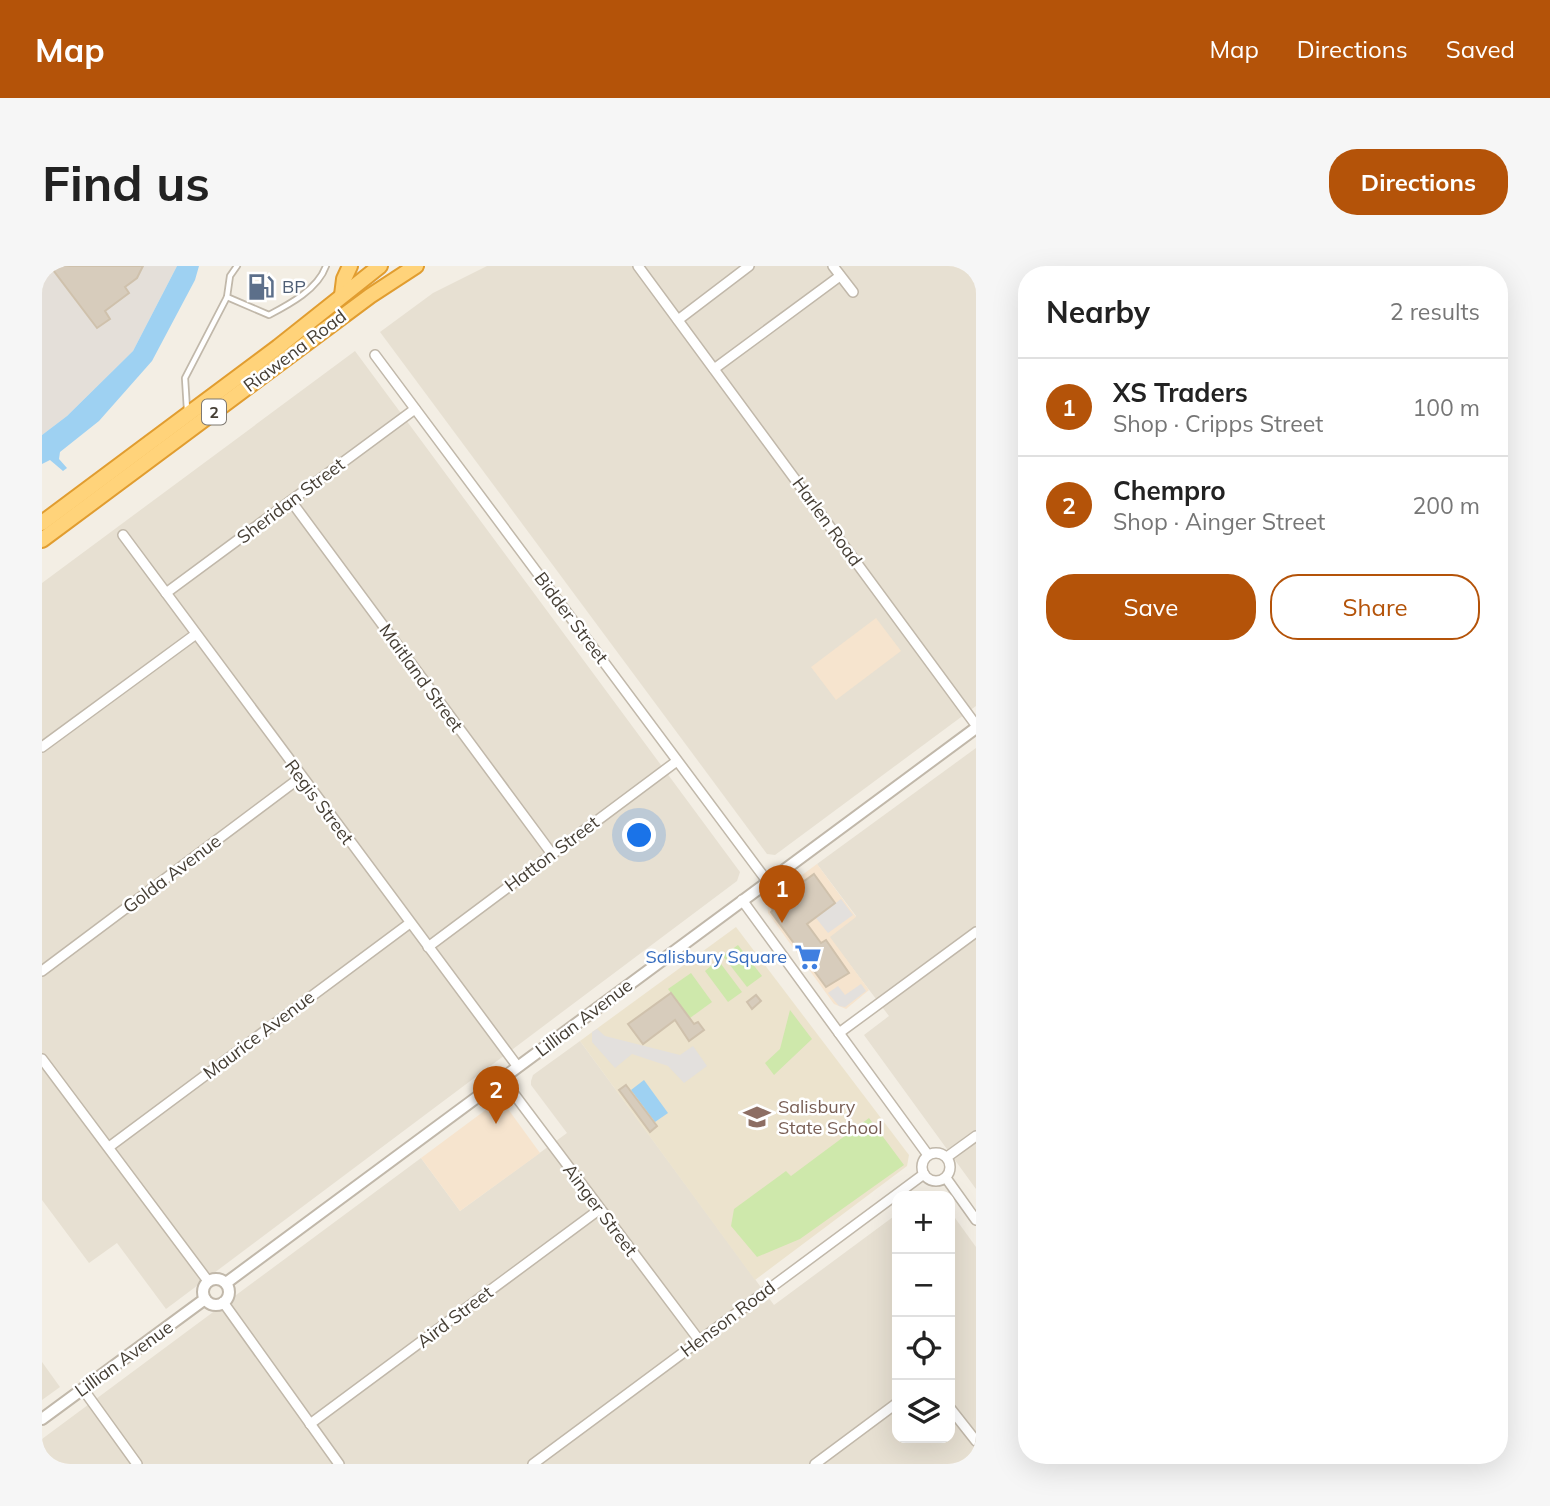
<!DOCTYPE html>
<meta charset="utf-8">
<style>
body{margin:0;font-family:Mulish,sans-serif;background:#f6f6f6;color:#222}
.controls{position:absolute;right:21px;bottom:21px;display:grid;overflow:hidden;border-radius:14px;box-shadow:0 7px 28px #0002}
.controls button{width:63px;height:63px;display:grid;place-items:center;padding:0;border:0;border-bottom:2px solid #e0e0e0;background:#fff;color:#222;font:35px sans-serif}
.you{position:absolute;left:598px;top:570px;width:24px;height:24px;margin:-18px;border:5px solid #fff;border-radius:50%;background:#1a73e8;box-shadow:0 0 0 10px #1a73e833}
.badge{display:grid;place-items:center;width:46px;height:46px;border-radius:50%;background:#b45309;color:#fff;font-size:23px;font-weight:700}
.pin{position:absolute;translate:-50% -58px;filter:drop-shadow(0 2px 4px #0008)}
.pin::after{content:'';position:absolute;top:37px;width:24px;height:21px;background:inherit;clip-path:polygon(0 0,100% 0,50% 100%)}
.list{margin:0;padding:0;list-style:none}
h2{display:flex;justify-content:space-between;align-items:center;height:91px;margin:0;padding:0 28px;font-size:30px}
h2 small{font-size:23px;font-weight:400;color:#767676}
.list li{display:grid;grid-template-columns:46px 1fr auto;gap:21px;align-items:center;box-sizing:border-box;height:98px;padding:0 28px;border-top:2px solid #e0e0e0}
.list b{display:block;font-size:26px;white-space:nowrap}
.list p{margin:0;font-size:23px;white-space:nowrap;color:#767676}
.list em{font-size:23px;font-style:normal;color:#767676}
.actions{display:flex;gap:14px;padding:21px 28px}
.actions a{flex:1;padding:16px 0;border:2px solid #b45309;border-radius:28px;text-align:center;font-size:24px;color:#b45309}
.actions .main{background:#b45309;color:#fff}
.icon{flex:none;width:38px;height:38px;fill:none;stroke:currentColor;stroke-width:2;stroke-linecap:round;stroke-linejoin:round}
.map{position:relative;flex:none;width:934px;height:1198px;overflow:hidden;border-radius:28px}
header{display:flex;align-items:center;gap:42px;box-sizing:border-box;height:98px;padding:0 35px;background:#b45309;color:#fff}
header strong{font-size:33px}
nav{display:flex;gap:38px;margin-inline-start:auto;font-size:24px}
.intro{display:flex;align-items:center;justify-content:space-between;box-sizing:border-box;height:168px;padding:0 42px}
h1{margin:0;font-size:49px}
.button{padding:18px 32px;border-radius:28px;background:#b45309;color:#fff;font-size:24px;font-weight:700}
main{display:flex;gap:42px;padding:0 42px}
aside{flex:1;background:#fff;border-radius:28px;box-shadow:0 7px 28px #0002}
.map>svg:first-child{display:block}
.residential{fill:#e7e0d2}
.commercial{fill:#f6e4ce}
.industrial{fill:#e4dfd9}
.education{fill:#ece3cd}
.green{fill:#cee8ab}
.parking{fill:#e3e0dd}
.water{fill:#9ed1f2}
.building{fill:#d7ccbc;stroke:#cfc1ac;stroke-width:2}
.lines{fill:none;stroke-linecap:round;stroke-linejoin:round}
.service-casing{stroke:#c1b8aa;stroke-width:8}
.minor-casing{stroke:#c1b8aa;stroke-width:12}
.tertiary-casing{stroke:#c1b8aa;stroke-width:14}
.trunk-casing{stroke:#e19d30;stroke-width:18}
.service{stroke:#fff;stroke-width:4.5}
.minor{stroke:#fff;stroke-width:9}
.tertiary{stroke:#fff;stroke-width:10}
.trunk{stroke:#ffd37a;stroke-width:14}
.labels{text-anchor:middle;stroke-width:5;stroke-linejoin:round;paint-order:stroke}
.shield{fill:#fff;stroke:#7d7871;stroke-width:2}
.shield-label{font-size:16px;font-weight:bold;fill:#453e34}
.service-label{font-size:18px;fill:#4e5e75;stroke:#fff;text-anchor:start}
.street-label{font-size:18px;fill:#453e34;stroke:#fff}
.shop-label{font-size:18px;fill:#366cbe;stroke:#fff;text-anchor:end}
.education-label{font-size:18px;fill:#785e54;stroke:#fff;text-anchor:start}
</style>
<header>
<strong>Map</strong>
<nav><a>Map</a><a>Directions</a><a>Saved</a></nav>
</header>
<div class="intro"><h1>Find us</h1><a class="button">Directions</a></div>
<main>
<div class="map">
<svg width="934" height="1198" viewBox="0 0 934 1198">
<rect width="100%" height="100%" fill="#f3eee4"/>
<!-- residential -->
<g class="residential">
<path d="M445,0H934V440L733,589L725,588L338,66L391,27Z"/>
<path d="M313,85L698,606L695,615L124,1043L75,977L47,997L0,934V317Z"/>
<path d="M934,482V923L822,769L847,750L787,671L814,650L775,598Z"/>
<path d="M538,775L732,1039L855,948V1172H908V945L934,981V1198H0V1173L379,892L418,945L525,867L489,819V815L491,809Z"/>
<path d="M0,1096L18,1121L0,1134Z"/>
</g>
<!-- commercial -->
<g class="commercial">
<path d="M834,352L859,385L794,434L769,401Z"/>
<path d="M775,598L814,651L788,671L827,724L804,743L792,738L726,647L725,635Z"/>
<path d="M453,837L463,839L498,887L418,945L379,892Z"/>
</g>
<!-- industrial -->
<path class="industrial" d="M0,0H135L91,85L25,150L0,169Z"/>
<!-- education -->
<path class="education" d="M694,661L867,889L865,900L713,1014L538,775Z"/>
<!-- green -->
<g class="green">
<path d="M696,679L720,710L705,721L681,690Z"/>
<path d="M676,694L700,726L686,736L663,705Z"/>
<path d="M649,707L670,736L648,752L626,723Z"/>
<path d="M748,744L770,773L732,809L723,797L738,783Z"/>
<path d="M827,852L862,899L758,973L715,991L689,960L692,943L744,905L749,910Z"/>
</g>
<!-- parking -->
<g class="parking">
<path d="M799,633L811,649L786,667L774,652Z"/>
<path d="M819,718L824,725L803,741L797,740L786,727L796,720L803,729Z"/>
<path d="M555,763L563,770L638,789L651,780L665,800L642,817L626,800L590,788L573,802L550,776V766Z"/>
</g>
<!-- water -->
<g class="water">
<path d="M135,0H157L153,14L110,95L57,155L18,186L17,193L25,202L21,205L8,194L0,198V169L25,150L91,85Z"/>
<path d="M602,814L626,847L613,856L589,824Z"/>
</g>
<!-- building -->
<g class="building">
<path d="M8,0H101L95,12L83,21L87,27L63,45L68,53L55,62Z"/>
<path d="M772,608L793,637L765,658L779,677L784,674L807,707L784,721L729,646L731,644L728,640Z"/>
<path d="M629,727L652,758L656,756L662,764L647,775L633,754L601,778L586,758Z"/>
<path d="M714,729L719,735L710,743L705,736Z"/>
<path d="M584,819L615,860L608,866L577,824Z"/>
</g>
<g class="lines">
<defs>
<g id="service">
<path d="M185,31L227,49C248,38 276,23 284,0"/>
<path d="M145,144L143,112L185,31L188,10L195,0"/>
</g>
<g id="minor">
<path d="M596,0L934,459"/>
<path d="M791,0L811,26"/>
<path d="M636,54L707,0"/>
<path d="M333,89L725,615"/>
<path d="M672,103L798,10"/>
<path d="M249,235L510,588"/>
<path d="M81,269L476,801"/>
<path d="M124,327L373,143"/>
<path d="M0,481L154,368"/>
<path d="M700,634L886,889"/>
<path d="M386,681L635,495"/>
<path d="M0,705L259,511"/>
<path d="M797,767L934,666"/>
<path d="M0,793L166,1015"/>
<path d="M460,812L657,1074"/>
<path d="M67,881L368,657"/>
<circle cx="894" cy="901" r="14"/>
<path d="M905,891L934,870"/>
<path d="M904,912L934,954"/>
<path d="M181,1036L297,1198"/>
<path d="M41,1123L95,1198"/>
<path d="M908,1142L934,1175"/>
<path d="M268,1158L558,943"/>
<path d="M491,1198L882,908"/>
<path d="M773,1198L855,1137"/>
</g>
<g id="tertiary">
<circle cx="174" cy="1026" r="13"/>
<path d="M184,1017L934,462"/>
<path d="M0,1153L163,1033"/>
</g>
<g id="trunk">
<path d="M300,29L302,13L308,0"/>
<path d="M0,257L236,81L338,0"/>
<path d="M0,274L328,30L374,0"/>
</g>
</defs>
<!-- service casing -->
<use href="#service" class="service-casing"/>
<!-- minor casing -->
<use href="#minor" class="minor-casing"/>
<!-- tertiary casing -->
<use href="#tertiary" class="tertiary-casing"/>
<!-- trunk casing -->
<use href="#trunk" class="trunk-casing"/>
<!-- service -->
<use href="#service" class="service"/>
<!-- minor -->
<use href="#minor" class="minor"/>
<!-- tertiary -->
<use href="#tertiary" class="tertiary"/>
<!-- trunk -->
<use href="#trunk" class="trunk"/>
</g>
<!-- icons -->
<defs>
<symbol id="fuel-bare" viewBox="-9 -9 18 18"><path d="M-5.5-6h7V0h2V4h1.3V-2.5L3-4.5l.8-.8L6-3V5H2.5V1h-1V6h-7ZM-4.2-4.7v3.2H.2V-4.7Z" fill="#5c6f8a" stroke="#fff" stroke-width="2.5" paint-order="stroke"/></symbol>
<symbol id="supermarket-bare" viewBox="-9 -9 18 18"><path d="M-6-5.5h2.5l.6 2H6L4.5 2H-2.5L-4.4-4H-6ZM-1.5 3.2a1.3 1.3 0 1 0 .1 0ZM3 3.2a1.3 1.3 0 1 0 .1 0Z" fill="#3f7fe0" stroke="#fff" stroke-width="2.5" paint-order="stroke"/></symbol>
<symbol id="school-bare" viewBox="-9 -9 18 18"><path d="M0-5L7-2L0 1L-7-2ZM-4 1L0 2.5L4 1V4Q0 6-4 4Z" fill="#8d6e63" stroke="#fff" stroke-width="2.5" paint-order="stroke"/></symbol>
</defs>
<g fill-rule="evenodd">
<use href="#fuel-bare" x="200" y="2" width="38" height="38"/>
<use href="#supermarket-bare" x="747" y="672" width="38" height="38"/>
<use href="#school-bare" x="696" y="832" width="38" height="38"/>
</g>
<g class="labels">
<!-- shield labels -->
<rect class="shield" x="160" y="133.5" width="24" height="25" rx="5"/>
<g class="shield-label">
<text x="172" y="152">2</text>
</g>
<!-- service labels -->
<g class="service-label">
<text x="240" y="27">BP</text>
</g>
<!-- street labels -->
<g class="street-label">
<text transform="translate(253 85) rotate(-37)" y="6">Riawena Road</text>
<text transform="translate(249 235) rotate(-37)" y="6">Sheridan Street</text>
<text transform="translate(785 256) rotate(54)" y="6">Harlen Road</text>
<text transform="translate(529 352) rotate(53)" y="6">Bidder Street</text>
<text transform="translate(379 412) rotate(54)" y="6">Maitland Street</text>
<text transform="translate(277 536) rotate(53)" y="6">Regis Street</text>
<text transform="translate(510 588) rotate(-37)" y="6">Hatton Street</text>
<text transform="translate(130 608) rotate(-37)" y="6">Golda Avenue</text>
<text transform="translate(542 752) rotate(-37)" y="6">Lillian Avenue</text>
<text transform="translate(217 769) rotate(-37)" y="6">Maurice Avenue</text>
<text transform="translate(558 944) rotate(53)" y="6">Ainger Street</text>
<text transform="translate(413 1051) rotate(-37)" y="6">Aird Street</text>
<text transform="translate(686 1053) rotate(-37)" y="6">Henson Road</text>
<text transform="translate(82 1093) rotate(-36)" y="6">Lillian Avenue</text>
</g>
<!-- shop labels -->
<g class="shop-label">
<text x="745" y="697">Salisbury Square</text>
</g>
<!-- education labels -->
<g class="education-label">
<text x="736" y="847">Salisbury<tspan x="736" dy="21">State School</tspan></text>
</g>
</g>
</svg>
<div class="controls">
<button>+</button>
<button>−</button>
<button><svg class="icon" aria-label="locate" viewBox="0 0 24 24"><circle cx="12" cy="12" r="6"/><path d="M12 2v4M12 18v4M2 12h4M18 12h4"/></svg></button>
<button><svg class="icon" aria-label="layers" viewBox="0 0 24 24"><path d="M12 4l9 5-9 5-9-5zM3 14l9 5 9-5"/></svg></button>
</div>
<div class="you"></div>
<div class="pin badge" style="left:740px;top:657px">1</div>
<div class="pin badge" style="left:454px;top:858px">2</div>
</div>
<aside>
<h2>Nearby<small>2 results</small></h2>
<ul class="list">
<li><span class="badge">1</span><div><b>XS Traders</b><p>Shop · Cripps Street</p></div><em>100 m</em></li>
<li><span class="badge">2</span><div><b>Chempro</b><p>Shop · Ainger Street</p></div><em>200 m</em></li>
</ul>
<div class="actions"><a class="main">Save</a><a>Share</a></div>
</aside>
</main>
